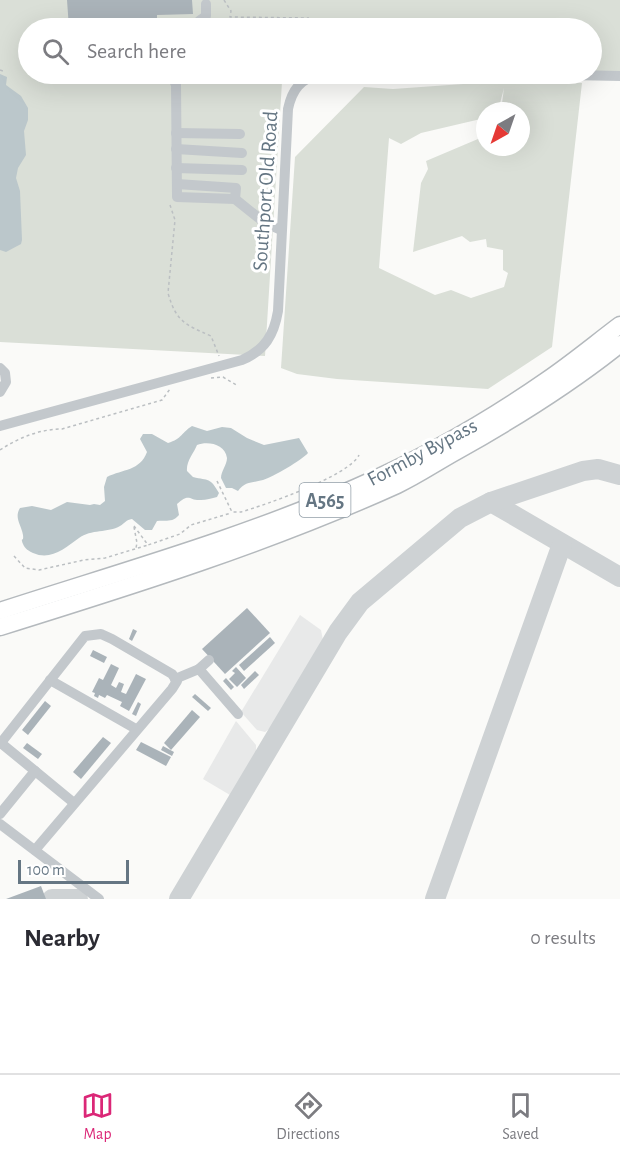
<!DOCTYPE html>
<style>
body{margin:0;font-family:"Alegreya Sans",sans-serif;background:#f7f7f7;color:#2b2b33}
.compass{position:absolute;left:476px;top:102px;width:54px;height:54px;border-radius:50%;background:#fff;box-shadow:0 6px 24px #0002;rotate:220deg}
.scale{position:absolute;left:18px;bottom:15px;width:111px;box-sizing:border-box;padding-left:6px;border:3px solid #657683;border-top:0;font-size:16px;line-height:21px;white-space:nowrap;color:#657683;-webkit-text-stroke:4px #fff;paint-order:stroke}
.list{margin:0;padding:0;list-style:none}
h2{display:flex;justify-content:space-between;align-items:center;height:78px;margin:0;padding:0 24px;font-size:26px}
h2 small{font-size:20px;font-weight:400;color:#7c7c81}
.icon{flex:none;width:33px;height:33px;fill:none;stroke:currentColor;stroke-width:2;stroke-linecap:round;stroke-linejoin:round}
.map{position:relative;flex:none;width:620px;height:899px;overflow:hidden}
.search{position:absolute;background:#fff;box-shadow:0 6px 24px #0002;left:18px;right:18px;top:18px;height:66px;display:flex;align-items:center;gap:15px;box-sizing:border-box;padding:0 21px;border-radius:33px;color:#7c7c81;font-size:22px}
.sheet{height:174px;background:#fff}
nav{display:flex;justify-content:space-around;align-items:center;box-sizing:border-box;height:84px;border-top:2px solid #e1e1e2;background:#fff;font-size:16px;color:#7c7c81}
nav a{display:grid;justify-items:center;gap:3px}
nav .on{color:#db2777}
.map>svg:first-child{display:block}
.built{fill:#e8e9e9}
.green{fill:#dadfd7;fill-rule:evenodd}
.water{fill:#bbc7cb}
.lines{fill:none;stroke-linecap:round;stroke-linejoin:round}
.taxiway{stroke:#ced2d4;stroke-width:20}
.building{fill:#aab3b9}
.highway-casing{stroke:#b4b9bd;stroke-width:19}
.path{stroke:#bbbfc2;stroke-width:1.5;stroke-dasharray:3 3;stroke-linecap:butt}
.minor{stroke:#c3c8cc;stroke-width:10}
.highway{stroke:#fff;stroke-width:16}
.labels{text-anchor:middle;stroke-width:6;stroke-linejoin:round;paint-order:stroke}
.shield{fill:#fff;stroke:#939fa8;stroke-width:1.5}
.shield-label{font-size:20px;font-weight:bold;fill:#657683}
.street-label{font-size:21px;fill:#657683;stroke:#fff}
</style>
<div class="map">
<svg width="620" height="899" viewBox="0 0 620 899">
<rect width="100%" height="100%" fill="#fafaf8"/>
<!-- built -->
<g class="built">
<path d="M300,615L321,630L323,640L272,727L265,732L257,730L241,712Z"/>
<path d="M236,721L256,745V752L230,795L203,779Z"/>
</g>
<!-- green -->
<g class="green">
<path d="M0,0H620V80L592,74V28H28V74H305L282,82L265,356L0,342Z"/>
<path d="M505,81L582,83L552,347L488,389L337,379L297,374L281,368L295,157L364,87L393,89ZM504,88L501,111H521V147H485V136L426,161L428,169L421,183L413,252L462,236L470,242L486,239L487,247L503,250V270L508,273L504,287L471,298L451,290L435,295L379,268L389,138L401,144L421,133L485,118V111H498Z"/>
</g>
<!-- water -->
<g class="water">
<path d="M0,74L7,77L6,85L21,96L28,108V120L24,131L26,155L18,168L16,178L20,191L22,240L21,244L6,252L0,250Z"/>
<path d="M192,426L207,431L222,427L231,428L247,438L264,445L299,438L308,453C302,460 273,477 263,480C253,483 245,481 238,491L232,488H226L221,478C221,471 227,465 227,458C225,444 208,441 197,445C194,453 186,461 187,471L193,477C209,481 210,477 219,493L217,497C212,498 206,500 201,500C189,501 190,492 177,504L179,515C172,523 166,520 157,521L152,530H145L132,519C126,520 125,523 120,526C108,533 91,529 79,538C65,548 51,561 33,553C29,551 25,549 23,544C20,536 24,543 23,535C21,524 14,518 20,508L32,506L51,510L67,502L90,505L94,504L100,505L105,501L104,487L107,477C123,469 140,471 147,452L140,439L143,434H152L168,443C182,439 182,432 192,426Z"/>
</g>
<g class="lines">
<!-- taxiway -->
<g class="taxiway">
<path d="M491,502L620,577"/>
<path d="M52,899H78"/>
<path d="M179,899L338,632L360,602L460,518L491,502L583,471L598,469L620,475"/>
<path d="M435,899L562,544"/>
</g>
</g>
<!-- building -->
<g class="building">
<path d="M67,0H192L193,14L157,15V21H93V28H69Z"/>
<path d="M63,74H161L160,79L63,76Z"/>
<path d="M247,608L270,633L225,674L202,649Z"/>
<path d="M133,629L137,631L132,641L129,639Z"/>
<path d="M270,637L275,643L244,671L239,665Z"/>
<path d="M93,650L107,657L104,663L90,656Z"/>
<path d="M111,664L119,668L111,685L116,688L119,682L124,684L121,692L126,694L136,674L146,679L129,711L120,706L122,702L107,695L105,698L99,695L98,698L94,696L95,693L92,692L99,678L103,680Z"/>
<path d="M236,667L246,678L237,687L229,679L235,673L232,671Z"/>
<path d="M255,671L259,675L244,689L241,685Z"/>
<path d="M226,678L234,687L231,690L223,681Z"/>
<path d="M195,694L211,708L208,711L192,697Z"/>
<path d="M45,701L51,706L28,735L22,730Z"/>
<path d="M138,702L141,704L136,716L132,714Z"/>
<path d="M192,710L200,717L171,750L164,743Z"/>
<path d="M103,737L111,743L81,779L73,772Z"/>
<path d="M141,742L171,757L166,766L136,750Z"/>
<path d="M27,743L42,754L38,759L23,748Z"/>
<path d="M163,746L174,752L172,756L161,750Z"/>
<path d="M41,886L46,899H6Z"/>
</g>
<g class="lines">
<defs>
<g id="highway">
<path d="M0,611C120,572 242,538 357,487C423,458 488,421 547,380C572,363 596,343 620,325"/>
<path d="M0,627C135,585 269,543 397,485C418,475 437,462 457,451C514,419 569,385 620,344"/>
</g>
</defs>
<!-- highway casing -->
<use href="#highway" class="highway-casing"/>
<!-- path -->
<g class="path">
<path d="M224,0L231,11L230,17L309,18"/>
<path d="M0,70L3,71"/>
<path d="M170,205L175,220L168,293C176,322 186,325 211,336L219,356"/>
<path d="M211,378L223,377L238,386"/>
<path d="M0,450C18,438 40,429 62,429L162,400L170,389"/>
<path d="M217,481L232,512H241C265,505 349,476 359,455"/>
<path d="M134,526L148,545L180,534L191,525L231,513"/>
<path d="M134,527L137,543L136,548"/>
<path d="M14,556L25,568L39,570L84,560L105,558L148,545"/>
</g>
<!-- minor -->
<g class="minor">
<path d="M129,28L160,26V28"/>
<path d="M199,28V21L206,16V4"/>
<path d="M171,74L176,85L177,197L235,199L265,223L281,230"/>
<path d="M176,133L240,134"/>
<path d="M176,149L242,153"/>
<path d="M176,168L242,170"/>
<path d="M177,184L236,188L235,199"/>
<path d="M0,368L5,373L6,382L0,392"/>
<path d="M0,426L242,360C265,350 274,335 278,311L288,109C292,90 300,79 320,74H518L620,76"/>
<path d="M199,669L209,660"/>
<path d="M175,679L199,669L238,714"/>
<path d="M50,680L136,729"/>
<path d="M1,743L74,803"/>
<path d="M0,744L85,636L101,634L112,639L172,674L177,681L172,689L35,850"/>
<path d="M0,814L35,771"/>
<path d="M0,824L99,899"/>
</g>
<!-- highway -->
<use href="#highway" class="highway"/>
</g>
<g class="labels">
<!-- shield labels -->
<rect class="shield" x="299.5" y="483" width="51" height="34" rx="4.5"/>
<g class="shield-label">
<text x="325" y="507">A565</text>
</g>
<!-- street labels -->
<g class="street-label">
<text transform="translate(265 191) rotate(-86)" y="7">Southport Old Road</text>
<text transform="translate(422 452) rotate(-28)" y="7">Formby Bypass</text>
</g>
</g>
</svg>
<svg class="compass" viewBox="-18 -18 36 36"><path d="M0-13l5 13h-10z" fill="#e53935"/><path d="M0 13l5-13h-10z" fill="#7c7c81"/></svg>
<div class="scale">100 m</div>
<div class="search"><svg class="icon" aria-label="search" viewBox="0 0 24 24"><circle cx="10" cy="10" r="6"/><path d="M15 15l6 6"/></svg>Search here</div>
</div>
<section class="sheet">
<h2>Nearby<small>0 results</small></h2>
<ul class="list">
</ul>
</section>
<nav>
<a class="on"><svg class="icon" aria-label="map" viewBox="0 0 24 24"><path d="M3 6l6-2 6 2 6-2v14l-6 2-6-2-6 2zM9 4v14M15 6v14"/></svg>Map</a>
<a><svg class="icon" aria-label="directions" viewBox="0 0 24 24"><path d="M12 3l9 9-9 9-9-9zM9 14v-3h6M13 9l2 2-2 2"/></svg>Directions</a>
<a><svg class="icon" aria-label="saved" viewBox="0 0 24 24"><path d="M7 4h10v16l-5-4-5 4z"/></svg>Saved</a>
</nav>
